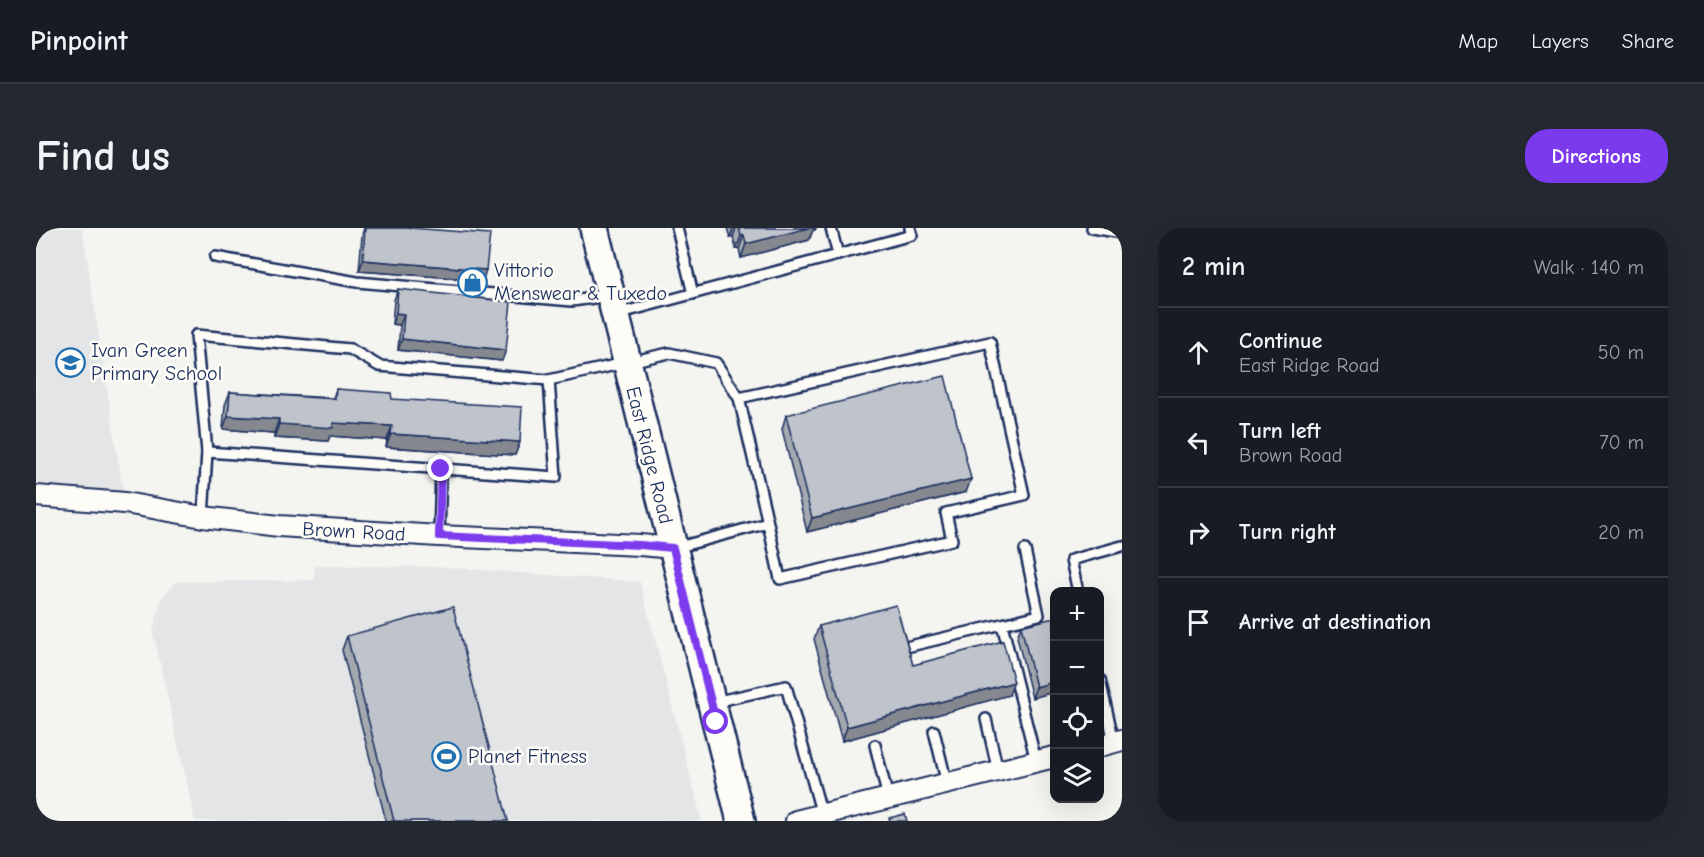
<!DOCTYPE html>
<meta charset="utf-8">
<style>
body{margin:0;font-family:"Comic Neue",sans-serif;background:#242831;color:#f1f3f6}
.controls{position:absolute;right:18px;bottom:18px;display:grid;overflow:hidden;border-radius:12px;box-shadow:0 6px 24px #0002}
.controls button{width:54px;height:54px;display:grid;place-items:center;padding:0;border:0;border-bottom:2px solid #363941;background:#171b24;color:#f1f3f6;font:30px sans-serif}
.stop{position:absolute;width:18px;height:18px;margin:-14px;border:4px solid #7c3aed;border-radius:50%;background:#fff}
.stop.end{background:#7c3aed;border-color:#fff;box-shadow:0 2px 6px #0008}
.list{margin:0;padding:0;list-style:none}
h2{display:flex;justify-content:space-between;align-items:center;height:78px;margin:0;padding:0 24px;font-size:26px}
h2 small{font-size:20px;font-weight:400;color:#9ea1a6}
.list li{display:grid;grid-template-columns:39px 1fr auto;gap:18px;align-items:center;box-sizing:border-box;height:90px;padding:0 24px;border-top:2px solid #363941}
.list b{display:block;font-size:22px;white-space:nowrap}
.list p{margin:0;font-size:20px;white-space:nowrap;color:#9ea1a6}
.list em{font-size:20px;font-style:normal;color:#9ea1a6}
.icon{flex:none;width:33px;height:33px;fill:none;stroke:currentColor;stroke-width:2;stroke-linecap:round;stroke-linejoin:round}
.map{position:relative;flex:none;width:1086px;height:593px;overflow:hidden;border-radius:24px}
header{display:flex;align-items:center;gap:36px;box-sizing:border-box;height:84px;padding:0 30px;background:#171b24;border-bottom:2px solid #363941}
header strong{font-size:28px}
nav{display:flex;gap:33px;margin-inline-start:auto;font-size:21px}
.intro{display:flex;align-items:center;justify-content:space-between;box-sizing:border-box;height:144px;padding:0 36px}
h1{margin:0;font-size:42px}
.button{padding:15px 27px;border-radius:24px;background:#7c3aed;color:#fff;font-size:21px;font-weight:700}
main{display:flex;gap:36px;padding:0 36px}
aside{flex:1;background:#171b24;border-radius:24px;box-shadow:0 6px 24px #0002}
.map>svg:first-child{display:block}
.built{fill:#e4e5e6}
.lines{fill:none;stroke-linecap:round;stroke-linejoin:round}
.lane-casing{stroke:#1b2f5e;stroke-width:14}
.street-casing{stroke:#1b2f5e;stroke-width:24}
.secondary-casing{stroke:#1b2f5e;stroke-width:32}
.lane{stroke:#fdfcf7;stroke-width:9}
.street{stroke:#fdfcf7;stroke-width:20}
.secondary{stroke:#fdfcf7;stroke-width:27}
.wall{fill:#a4a8af;stroke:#1b2f5e;stroke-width:1.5}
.shaded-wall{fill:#86888f;stroke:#1b2f5e;stroke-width:1.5}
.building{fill:#bfc3cc;stroke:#1b2f5e;stroke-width:1.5}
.route{stroke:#7c3aed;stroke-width:8}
.labels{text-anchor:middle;stroke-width:5;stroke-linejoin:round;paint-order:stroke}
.poi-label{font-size:20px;fill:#1b2f5e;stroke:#fdfcf7;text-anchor:start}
.street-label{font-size:20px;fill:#1b2f5e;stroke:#fdfcf7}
</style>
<header>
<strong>Pinpoint</strong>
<nav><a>Map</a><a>Layers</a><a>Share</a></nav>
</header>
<div class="intro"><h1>Find us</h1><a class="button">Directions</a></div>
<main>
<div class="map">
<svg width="1086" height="593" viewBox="0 0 1086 593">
<rect width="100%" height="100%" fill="#f4f4f1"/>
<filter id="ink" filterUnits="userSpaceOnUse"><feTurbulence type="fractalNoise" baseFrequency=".0167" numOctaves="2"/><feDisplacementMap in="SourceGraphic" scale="12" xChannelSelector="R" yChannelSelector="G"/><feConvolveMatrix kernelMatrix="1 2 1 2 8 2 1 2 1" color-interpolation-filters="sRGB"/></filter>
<g filter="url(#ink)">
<!-- built -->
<g class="built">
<path d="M0,0H46L89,275L0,269Z"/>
<path d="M279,338L404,339L604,354L666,593H159L117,404L125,372L139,354L278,352Z"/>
</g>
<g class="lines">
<defs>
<g id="lane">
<path d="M641,0L657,66"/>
<path d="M795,0L802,27"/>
<path d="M1056,0L1086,5"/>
<path d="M179,29L321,54L536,73L572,68"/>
<path d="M581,86L876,7L874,0"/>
<path d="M171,224L520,249L513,152"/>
<path d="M167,289L171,224L160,107L314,121L343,138L513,152L633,125L680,135L703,170"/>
<path d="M403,308L405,241"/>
<path d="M639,320L732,295L703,170L954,114L988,267L910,285L916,312L744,351L732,295"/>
<path d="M1042,364L1035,332L1086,318"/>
<path d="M966,396L1003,387L989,322"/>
<path d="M870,419L966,396L1000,533"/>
<path d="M1064,452L1078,514"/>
<path d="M678,474L750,458L786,587"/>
<path d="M950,491L962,543"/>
<path d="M898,503L911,556"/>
<path d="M839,517L852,570"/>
</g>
<g id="street">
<path d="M0,268L89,275L167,289L243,298L403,308L604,317L637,320"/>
<path d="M1064,518L1086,512"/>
<path d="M760,593L1018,529"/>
</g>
<path id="secondary" d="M558,0L705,593"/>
</defs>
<!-- lane casing -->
<use href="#lane" class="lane-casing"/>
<!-- street casing -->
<use href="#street" class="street-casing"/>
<!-- secondary casing -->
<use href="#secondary" class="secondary-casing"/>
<!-- lane -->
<use href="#lane" class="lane"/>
<!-- street -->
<use href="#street" class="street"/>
<!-- secondary -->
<use href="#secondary" class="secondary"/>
</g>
<!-- wall -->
<g class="wall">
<path d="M328,0H374L447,52L323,43L326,7Z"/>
<path d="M691,0H780L779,2H777L773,12L705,30L703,21H700L697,9L694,10Z"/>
<path d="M362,61L466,133L362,122L364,97L356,96L358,72Z"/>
<path d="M300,161L356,171L484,214L479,227L350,219L351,212L294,208L292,213L238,210V205L187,201L189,177L194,164L297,170Z"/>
<path d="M750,187L935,251L930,264L771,304L746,201Z"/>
<path d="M783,398L877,437L973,467L806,513L778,411Z"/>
<path d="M985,398L1018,464L996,470L981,409Z"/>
<path d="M311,408L472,593H350L306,422Z"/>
</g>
<!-- shaded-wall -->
<g class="shaded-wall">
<path d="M697,0H700L697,9L694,10Z"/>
<path d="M772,0H780L779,2H777L773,12L705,30L710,16Z"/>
<path d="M708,7L703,21H700L705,8Z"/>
<path d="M327,32L450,42L447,52L323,43Z"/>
<path d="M360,85L368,86L364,97L356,96Z"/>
<path d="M366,111L470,122L466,133L362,122Z"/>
<path d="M192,188L243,191L238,205L187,201Z"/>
<path d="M297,195L356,198L351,212L294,208L292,213L238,210L243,196Z"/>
<path d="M355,206L484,214L479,227L350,219Z"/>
<path d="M935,251L930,264L771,304L776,290Z"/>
<path d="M978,454L973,467L806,513L811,499Z"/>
<path d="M1018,454V464L996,470L1000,459Z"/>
</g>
<!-- building -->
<g class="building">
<path d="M329,0H374L454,6L450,42L327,32Z"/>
<path d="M703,0H772L710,16L708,7L705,8Z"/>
<path d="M362,61L475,74L470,122L366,111L368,86L360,85Z"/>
<path d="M909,148L935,251L776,290L750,187Z"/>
<path d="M300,161L355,165L356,171L486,179L484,214L355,206L356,198L297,195V200L243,196V191L192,188L194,164L299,171Z"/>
<path d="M860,377L877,437L967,413L978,454L811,499L783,398Z"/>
<path d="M417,379L472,593H358L311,408Z"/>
<path d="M1018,390V454L1000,459L985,398Z"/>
<path d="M869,586L871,593H854L853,590Z"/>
</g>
</g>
<g class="lines" filter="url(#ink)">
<!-- route -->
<path class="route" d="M405,241L403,308L604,317L637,320L680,494"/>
</g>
<!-- icons -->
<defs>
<symbol id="shop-ring" viewBox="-11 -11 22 22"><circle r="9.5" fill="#fdfcf7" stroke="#1f6fb2" stroke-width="1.5"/><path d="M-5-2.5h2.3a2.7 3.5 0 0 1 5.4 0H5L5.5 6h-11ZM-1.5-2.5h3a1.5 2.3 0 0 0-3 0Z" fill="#1f6fb2"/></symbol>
<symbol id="school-ring" viewBox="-11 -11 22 22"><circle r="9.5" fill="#fdfcf7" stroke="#1f6fb2" stroke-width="1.5"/><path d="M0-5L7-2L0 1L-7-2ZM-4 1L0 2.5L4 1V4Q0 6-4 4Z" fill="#1f6fb2"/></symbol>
<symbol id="stadium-ring" viewBox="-11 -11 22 22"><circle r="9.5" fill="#fdfcf7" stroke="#1f6fb2" stroke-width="1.5"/><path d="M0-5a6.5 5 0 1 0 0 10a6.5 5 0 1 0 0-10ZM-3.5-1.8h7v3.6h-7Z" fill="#1f6fb2"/></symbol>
</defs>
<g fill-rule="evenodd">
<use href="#shop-ring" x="420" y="38" width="33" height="33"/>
<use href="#school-ring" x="18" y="118" width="33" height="33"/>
<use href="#stadium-ring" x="394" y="512" width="33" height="33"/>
</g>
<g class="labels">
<!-- poi labels -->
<g class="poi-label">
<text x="458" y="49">Vittorio<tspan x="458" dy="23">Menswear &amp; Tuxedo</tspan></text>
<text x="55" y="129">Ivan Green<tspan x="55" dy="23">Primary School</tspan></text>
<text x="432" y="535">Planet Fitness</text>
</g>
<!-- street labels -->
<g class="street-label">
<text transform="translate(614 227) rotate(76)" y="7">East Ridge Road</text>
<text transform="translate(318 303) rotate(3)" y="7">Brown Road</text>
</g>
</g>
</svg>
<div class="controls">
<button>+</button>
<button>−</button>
<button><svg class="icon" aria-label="locate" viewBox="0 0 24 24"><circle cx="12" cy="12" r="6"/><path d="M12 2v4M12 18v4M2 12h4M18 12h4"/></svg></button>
<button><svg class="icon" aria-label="layers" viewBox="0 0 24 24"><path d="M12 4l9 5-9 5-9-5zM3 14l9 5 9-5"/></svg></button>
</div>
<div class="stop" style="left:680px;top:494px"></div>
<div class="stop end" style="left:405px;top:241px"></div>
</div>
<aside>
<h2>2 min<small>Walk · 140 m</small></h2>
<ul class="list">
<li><svg class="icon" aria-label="ahead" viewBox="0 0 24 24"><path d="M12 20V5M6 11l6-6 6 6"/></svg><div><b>Continue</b><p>East Ridge Road</p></div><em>50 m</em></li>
<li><svg class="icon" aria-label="left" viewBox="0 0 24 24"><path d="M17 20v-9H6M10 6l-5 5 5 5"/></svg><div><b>Turn left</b><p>Brown Road</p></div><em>70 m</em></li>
<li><svg class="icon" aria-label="right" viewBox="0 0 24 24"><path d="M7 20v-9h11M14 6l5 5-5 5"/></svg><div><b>Turn right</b></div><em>20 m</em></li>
<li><svg class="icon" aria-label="arrive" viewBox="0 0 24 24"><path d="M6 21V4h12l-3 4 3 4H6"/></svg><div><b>Arrive at destination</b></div></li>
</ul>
</aside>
</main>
